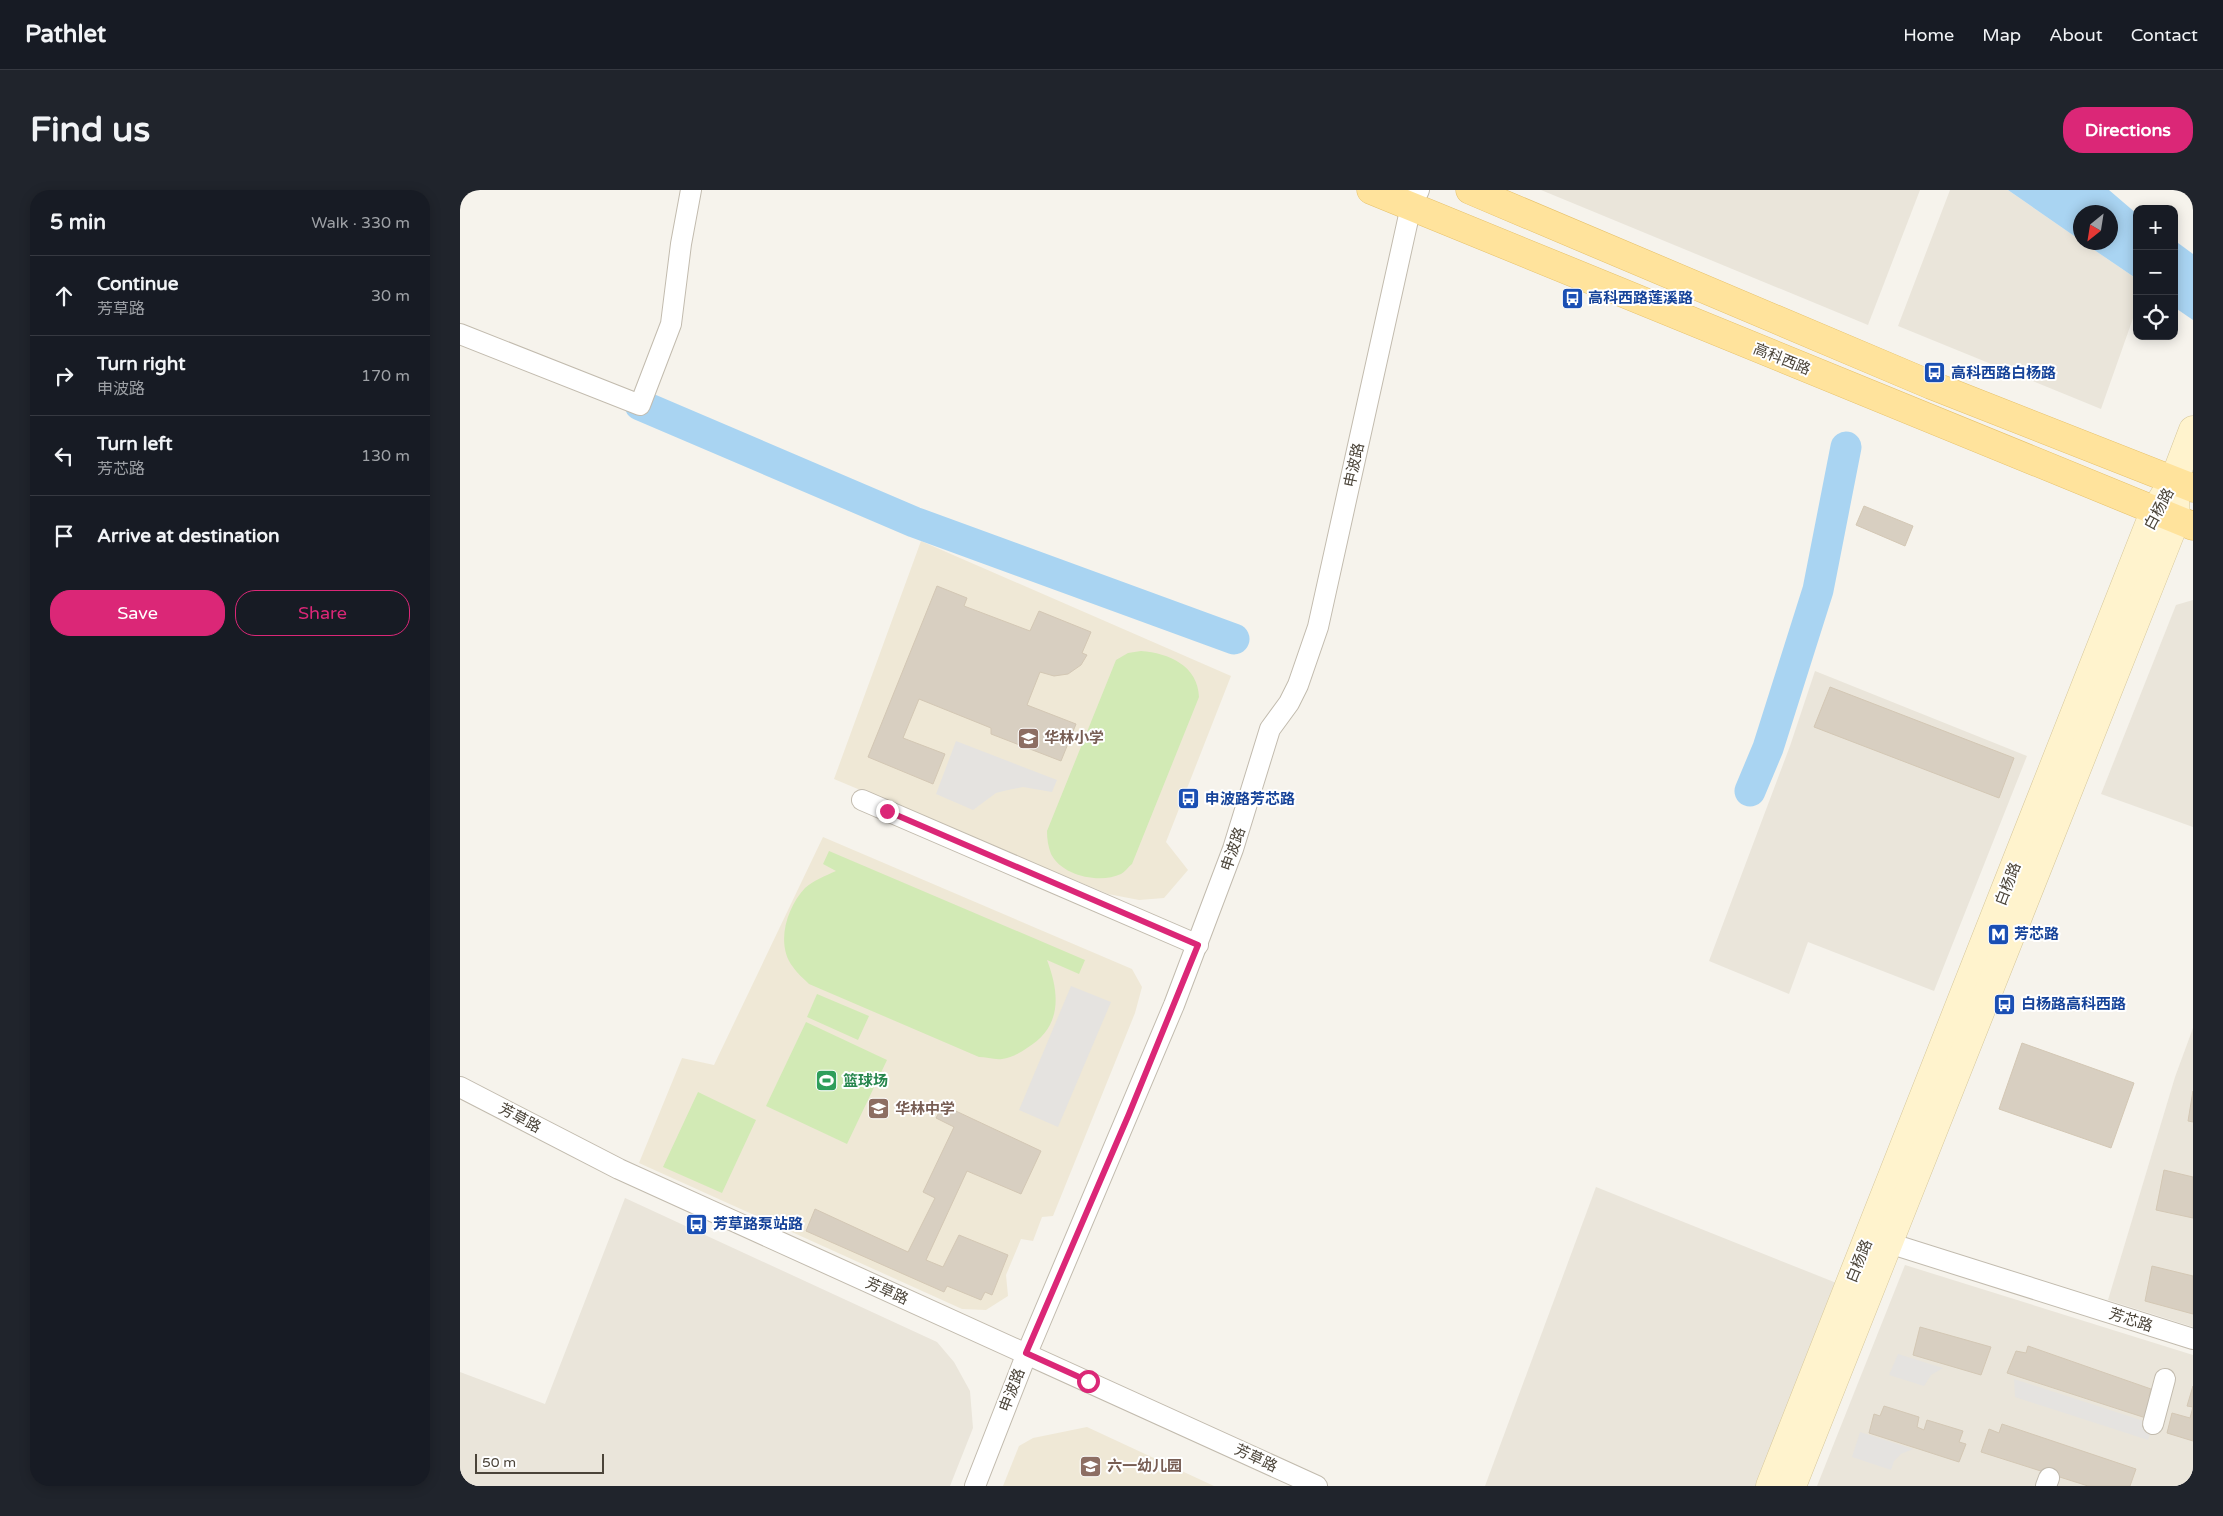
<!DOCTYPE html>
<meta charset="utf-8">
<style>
body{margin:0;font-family:"Varela Round","Noto Sans SC",sans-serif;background:#20242c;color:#f1f3f6}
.controls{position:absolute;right:15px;top:15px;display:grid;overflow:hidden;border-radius:10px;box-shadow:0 2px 12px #0003}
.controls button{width:45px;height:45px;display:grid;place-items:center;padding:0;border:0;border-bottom:1px solid #363941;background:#171b24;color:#f1f3f6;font:25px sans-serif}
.compass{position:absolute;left:1613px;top:15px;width:45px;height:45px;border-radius:50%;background:#171b24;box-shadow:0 2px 12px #0003;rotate:210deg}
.scale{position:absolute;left:15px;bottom:12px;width:129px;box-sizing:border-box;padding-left:5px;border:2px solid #4b4439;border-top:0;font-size:14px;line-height:18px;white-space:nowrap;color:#4b4439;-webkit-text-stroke:4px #fff;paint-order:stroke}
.stop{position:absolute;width:15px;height:15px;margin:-11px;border:4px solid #db2777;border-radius:50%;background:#fff}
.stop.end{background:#db2777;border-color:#fff;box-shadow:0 1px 5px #0008}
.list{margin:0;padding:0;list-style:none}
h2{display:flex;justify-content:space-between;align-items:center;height:65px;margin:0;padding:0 20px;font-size:21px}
h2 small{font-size:16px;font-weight:400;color:#9ea1a6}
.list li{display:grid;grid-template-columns:32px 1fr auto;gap:15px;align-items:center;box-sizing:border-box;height:80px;padding:0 20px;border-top:1px solid #363941}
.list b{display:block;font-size:19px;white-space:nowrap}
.list p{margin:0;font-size:16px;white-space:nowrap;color:#9ea1a6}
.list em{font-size:16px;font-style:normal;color:#9ea1a6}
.actions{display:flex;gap:10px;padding:15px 20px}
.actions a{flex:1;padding:11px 0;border:1px solid #db2777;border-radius:20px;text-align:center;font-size:18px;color:#db2777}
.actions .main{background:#db2777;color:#fff}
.icon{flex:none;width:28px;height:28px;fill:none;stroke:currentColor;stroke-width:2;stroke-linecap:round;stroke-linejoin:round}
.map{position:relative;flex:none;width:1733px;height:1296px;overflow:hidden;border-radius:20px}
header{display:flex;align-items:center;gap:30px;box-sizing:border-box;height:70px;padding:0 25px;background:#171b24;border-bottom:1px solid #363941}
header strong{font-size:24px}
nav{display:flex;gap:28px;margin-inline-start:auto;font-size:18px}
.intro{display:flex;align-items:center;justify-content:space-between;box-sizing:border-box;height:120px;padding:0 30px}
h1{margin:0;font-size:35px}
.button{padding:12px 22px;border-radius:20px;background:#db2777;color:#fff;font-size:18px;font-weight:700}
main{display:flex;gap:30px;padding:0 30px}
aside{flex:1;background:#171b24;border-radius:20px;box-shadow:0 2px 12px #0003}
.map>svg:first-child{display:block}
.residential{fill:#eae5da}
.education{fill:#efe8d6}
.green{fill:#d2eab5}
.parking{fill:#e5e3e0}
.water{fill:#a9d4f2}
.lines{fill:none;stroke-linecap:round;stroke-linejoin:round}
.river{stroke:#a9d4f2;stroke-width:31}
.building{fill:#d8cfc1;stroke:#d3c7b4}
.minor-casing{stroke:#c2bbae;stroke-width:22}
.secondary-casing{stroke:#d6c79b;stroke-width:29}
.primary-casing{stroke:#e6c16a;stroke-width:29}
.minor{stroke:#fff;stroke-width:20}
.secondary{stroke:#fff3cd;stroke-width:28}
.primary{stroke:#ffe39c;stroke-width:28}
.route{stroke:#db2777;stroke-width:6}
.labels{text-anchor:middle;stroke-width:4;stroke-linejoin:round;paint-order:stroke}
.transit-label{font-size:15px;font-weight:bold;fill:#164399;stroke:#fff;text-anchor:start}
.street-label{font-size:15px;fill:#4b4439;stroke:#fff}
.education-label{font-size:15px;font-weight:bold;fill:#785e54;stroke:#fff;text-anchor:start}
.leisure-label{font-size:15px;font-weight:bold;fill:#27864d;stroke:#fff;text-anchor:start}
</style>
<header>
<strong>Pathlet</strong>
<nav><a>Home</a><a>Map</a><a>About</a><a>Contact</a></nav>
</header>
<div class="intro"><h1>Find us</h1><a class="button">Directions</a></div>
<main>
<aside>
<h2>5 min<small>Walk · 330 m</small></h2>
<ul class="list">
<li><svg class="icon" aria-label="ahead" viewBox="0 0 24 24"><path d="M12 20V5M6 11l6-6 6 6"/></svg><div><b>Continue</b><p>芳草路</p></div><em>30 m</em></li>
<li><svg class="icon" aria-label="right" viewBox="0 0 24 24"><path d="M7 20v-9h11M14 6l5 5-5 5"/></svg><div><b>Turn right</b><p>申波路</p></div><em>170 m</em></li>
<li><svg class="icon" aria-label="left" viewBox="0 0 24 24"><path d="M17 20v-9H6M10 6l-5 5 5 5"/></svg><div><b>Turn left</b><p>芳芯路</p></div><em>130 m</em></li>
<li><svg class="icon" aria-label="arrive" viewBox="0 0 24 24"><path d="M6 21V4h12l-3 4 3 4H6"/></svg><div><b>Arrive at destination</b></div></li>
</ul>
<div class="actions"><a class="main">Save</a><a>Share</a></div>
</aside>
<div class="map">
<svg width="1733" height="1296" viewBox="0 0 1733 1296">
<rect width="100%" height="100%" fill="#f6f3ec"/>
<!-- residential -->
<g class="residential">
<path d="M1081,0H1460L1408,135Z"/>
<path d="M1490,0H1548L1620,50V52L1624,53L1677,89V117L1641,219L1438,136Z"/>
<path d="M1733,410V637L1641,604L1716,415Z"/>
<path d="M1355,481L1567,566L1474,801L1348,752L1329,804L1249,771L1330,556Z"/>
<path d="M1733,838V1137L1648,1110L1715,887Z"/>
<path d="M1136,997L1389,1098L1310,1296H1025Z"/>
<path d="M165,1008L477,1152L494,1172L510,1201L513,1238L490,1296H0V1182L85,1214Z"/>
<path d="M1445,1075L1733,1165V1296H1357Z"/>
</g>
<!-- education -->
<g class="education">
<path d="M461,351L771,486L706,652L728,680L704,708L679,710L648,704L374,589Z"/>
<path d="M363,647L672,779L682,797L675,823L593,1026L582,1027L573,1051L561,1049L546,1085L548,1106L526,1120L502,1119L179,973L222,868L254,875Z"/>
<path d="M627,1237L754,1296H543L559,1256L573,1248Z"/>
</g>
<!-- green -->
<g class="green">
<path d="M681,461C709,463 738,476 739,507L672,674C668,677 665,682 661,684C640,694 602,686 591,664C588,656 587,649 587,641L656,470L668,463Z"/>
<path d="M369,661L625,770L619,784L587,770C600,804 602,837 567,858C560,863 551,868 542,869C535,870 526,867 519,867L349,794C344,789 337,783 333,777C315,754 327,717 345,698C354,690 365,686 376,681L363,674Z"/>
<path d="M357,804L409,826L398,850L347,827Z"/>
<path d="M346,832L427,870L387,954L306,916Z"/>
<path d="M238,902L296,930L262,1003L203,977Z"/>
</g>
<!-- parking -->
<g class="parking">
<path d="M496,551L597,590L592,602L563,597L548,600L536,603L513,620L476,604Z"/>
<path d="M611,796L651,812L598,937L559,920Z"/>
<path d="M1438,1164L1483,1178L1471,1185L1464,1196L1429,1185Z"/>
<path d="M1554,1189L1693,1234L1688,1250L1555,1207Z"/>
<path d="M1400,1242L1453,1259L1441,1264L1434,1271L1431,1280L1392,1267Z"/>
</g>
<!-- water -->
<g class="water">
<path d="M1548,0H1649L1677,24V89L1624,53L1650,52V22H1620V50Z"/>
<path d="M1714,50L1733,64V130L1714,117Z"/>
</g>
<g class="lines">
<!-- river -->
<g class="river">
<path d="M180,215L454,332L774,449"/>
<path d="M1290,601L1308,558L1358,400L1386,257"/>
</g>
</g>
<!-- building -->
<g class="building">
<path d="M1404,316L1453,336L1445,356L1396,335Z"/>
<path d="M477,396L507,408L504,416L570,441L579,421L631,442L622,463L627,465L621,475L608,484L594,486L580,482L567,515L616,534L601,571L531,544V538L459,509L443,548L485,564L473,594L408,567Z"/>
<path d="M1370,497L1554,568L1539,608L1354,537Z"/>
<path d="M1562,853L1674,893L1651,958L1539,919Z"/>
<path d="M1733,901V932L1728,931Z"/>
<path d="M483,915L581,961L561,1004L507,981L466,1070L483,1077L499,1045L548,1065L532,1105L525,1102L521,1110L487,1096L484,1102L346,1041L355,1019L448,1062L475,1008L463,1002L494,937L476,928Z"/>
<path d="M1704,980L1733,987V1028L1696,1020Z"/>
<path d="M1692,1076L1733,1086V1124L1685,1111Z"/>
<path d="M1460,1137L1531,1157L1521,1185L1453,1165Z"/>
<path d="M1568,1156L1691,1199L1689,1206L1696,1208L1689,1229L1547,1183L1556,1161L1566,1163Z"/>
<path d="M1733,1196V1217L1727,1216Z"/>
<path d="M1424,1216L1459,1227L1457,1237L1464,1240L1467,1230L1503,1241L1499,1252L1506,1254L1499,1272L1409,1243L1414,1224L1420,1226Z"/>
<path d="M1733,1217V1251L1707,1243L1712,1223L1730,1228Z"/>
<path d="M1542,1234L1676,1279L1670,1296H1628L1521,1262L1529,1239L1539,1243Z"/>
</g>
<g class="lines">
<defs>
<g id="minor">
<path d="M0,144L180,215L211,134L221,54L231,0"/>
<path d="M402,610L738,755"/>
<path d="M0,897L159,979L857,1296"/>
<path d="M1416,1049L1733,1149"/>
<path d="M1693,1234L1705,1189"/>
<path d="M515,1296L567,1163L714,815L773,659L810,539L829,513L838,495L858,437L951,16L959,0"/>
<path d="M1586,1296L1589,1288"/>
</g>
<g id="secondary">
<path d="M1310,1296L1694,322L1714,290L1733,240"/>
<path d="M1332,1296L1716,329L1715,306"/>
</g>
<g id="primary">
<path d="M911,0L1733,336"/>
<path d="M1010,0L1471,195L1733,298"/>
</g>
</defs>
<!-- minor casing -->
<use href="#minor" class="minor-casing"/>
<!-- secondary casing -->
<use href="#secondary" class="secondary-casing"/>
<!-- primary casing -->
<use href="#primary" class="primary-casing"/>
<!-- minor -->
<use href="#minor" class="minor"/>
<!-- secondary -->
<use href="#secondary" class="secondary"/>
<!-- primary -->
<use href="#primary" class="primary"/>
</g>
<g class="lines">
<!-- route -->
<path class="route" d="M427,621L738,755L669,924L566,1163L628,1191"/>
</g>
<!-- icons -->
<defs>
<symbol id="bus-square" viewBox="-11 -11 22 22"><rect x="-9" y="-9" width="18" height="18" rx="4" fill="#1a4fb4" stroke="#fff"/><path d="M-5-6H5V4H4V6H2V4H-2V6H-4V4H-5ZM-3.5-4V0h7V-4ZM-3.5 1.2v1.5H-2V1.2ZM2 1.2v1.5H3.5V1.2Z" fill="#fff"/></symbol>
<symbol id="school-square" viewBox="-11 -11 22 22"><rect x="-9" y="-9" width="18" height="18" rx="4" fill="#8d6e63" stroke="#fff"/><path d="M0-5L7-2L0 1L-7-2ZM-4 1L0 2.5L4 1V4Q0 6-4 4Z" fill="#fff"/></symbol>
<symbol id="metro-square" viewBox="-11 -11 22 22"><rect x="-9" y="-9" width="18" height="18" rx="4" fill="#1a4fb4" stroke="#fff"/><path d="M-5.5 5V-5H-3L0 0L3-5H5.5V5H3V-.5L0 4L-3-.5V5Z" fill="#fff"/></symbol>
<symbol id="stadium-square" viewBox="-11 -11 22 22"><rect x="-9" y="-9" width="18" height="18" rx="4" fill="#2e9e5b" stroke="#fff"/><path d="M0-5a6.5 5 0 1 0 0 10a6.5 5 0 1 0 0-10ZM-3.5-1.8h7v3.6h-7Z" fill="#fff"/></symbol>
</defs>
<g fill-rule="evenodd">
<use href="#bus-square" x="1100" y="96" width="25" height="25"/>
<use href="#bus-square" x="1462" y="170" width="25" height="25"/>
<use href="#school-square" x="556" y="536" width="25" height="25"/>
<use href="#bus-square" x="716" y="596" width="25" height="25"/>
<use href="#metro-square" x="1526" y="732" width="25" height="25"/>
<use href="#bus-square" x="1532" y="802" width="25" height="25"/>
<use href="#stadium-square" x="354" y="878" width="25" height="25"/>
<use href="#school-square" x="406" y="906" width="25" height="25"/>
<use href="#bus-square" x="224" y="1022" width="25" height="25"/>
<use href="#school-square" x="618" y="1264" width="25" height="25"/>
</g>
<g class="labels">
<!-- transit labels -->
<g class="transit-label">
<text x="1128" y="113">高科西路莲溪路</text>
<text x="1491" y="188">高科西路白杨路</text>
<text x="745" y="614">申波路芳芯路</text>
<text x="1554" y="749">芳芯路</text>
<text x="1561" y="819">白杨路高科西路</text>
<text x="253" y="1039">芳草路泵站路</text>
</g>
<!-- street labels -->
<g class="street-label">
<text transform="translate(1322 169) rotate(22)" y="5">高科西路</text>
<text transform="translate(894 275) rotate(-78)" y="5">申波路</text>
<text transform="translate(1699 319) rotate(-62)" y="5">白杨路</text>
<text transform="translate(773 659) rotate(-71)" y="5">申波路</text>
<text transform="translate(1548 694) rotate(-69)" y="5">白杨路</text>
<text transform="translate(60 928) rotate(28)" y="5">芳草路</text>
<text transform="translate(1399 1071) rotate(-68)" y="5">白杨路</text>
<text transform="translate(427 1101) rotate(24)" y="5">芳草路</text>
<text transform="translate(1671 1130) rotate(18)" y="5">芳芯路</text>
<text transform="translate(552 1200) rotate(-69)" y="5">申波路</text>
<text transform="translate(796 1268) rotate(25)" y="5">芳草路</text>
</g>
<!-- education labels -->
<g class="education-label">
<text x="584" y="553">华林小学</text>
<text x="435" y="924">华林中学</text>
<text x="647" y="1281">六一幼儿园</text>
</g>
<!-- leisure labels -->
<g class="leisure-label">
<text x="383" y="896">篮球场</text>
</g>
</g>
</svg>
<div class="controls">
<button>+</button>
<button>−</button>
<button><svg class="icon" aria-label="locate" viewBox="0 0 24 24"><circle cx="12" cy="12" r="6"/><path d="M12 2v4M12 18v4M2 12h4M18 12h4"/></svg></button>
</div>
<svg class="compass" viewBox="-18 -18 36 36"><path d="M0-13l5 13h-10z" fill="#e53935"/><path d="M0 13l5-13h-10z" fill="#9ea1a6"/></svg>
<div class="scale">50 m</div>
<div class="stop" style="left:628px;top:1191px"></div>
<div class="stop end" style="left:427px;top:621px"></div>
</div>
</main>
